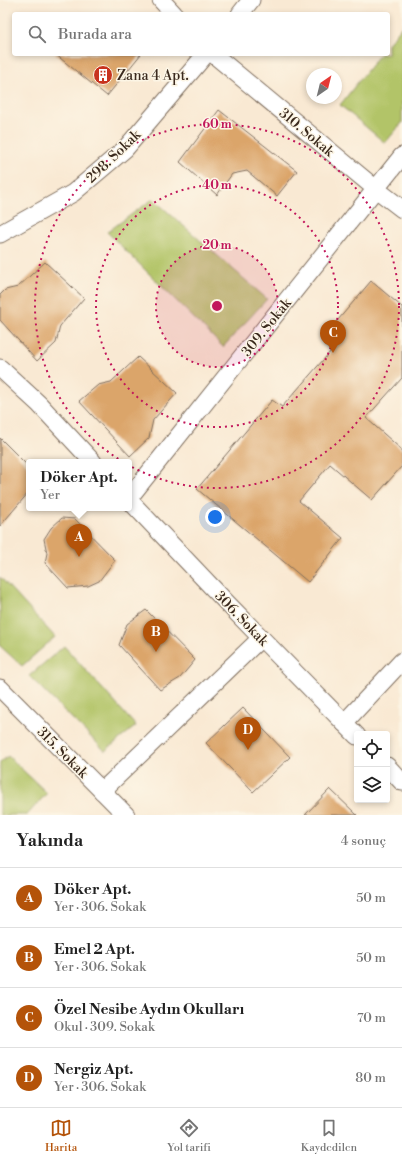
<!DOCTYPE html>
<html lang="tr">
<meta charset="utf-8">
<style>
body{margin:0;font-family:"Libre Bodoni",serif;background:#f2f2f2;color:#222}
.controls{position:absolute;right:12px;bottom:12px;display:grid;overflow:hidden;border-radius:4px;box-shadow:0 2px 6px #0003}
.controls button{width:36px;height:36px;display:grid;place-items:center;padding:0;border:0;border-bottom:1px solid #e0e0e0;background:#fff;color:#222;font:20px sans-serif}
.compass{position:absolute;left:306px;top:68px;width:36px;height:36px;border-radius:50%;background:#fff;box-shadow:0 2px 6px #0003;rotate:35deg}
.you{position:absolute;left:215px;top:517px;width:14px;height:14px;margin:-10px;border:3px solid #fff;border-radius:50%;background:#1a73e8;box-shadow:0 0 0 6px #1a73e833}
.badge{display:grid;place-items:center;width:26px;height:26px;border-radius:50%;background:#b45309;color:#fff;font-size:13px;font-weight:700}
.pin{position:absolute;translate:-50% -33px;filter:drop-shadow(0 1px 2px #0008)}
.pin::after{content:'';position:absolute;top:21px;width:14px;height:12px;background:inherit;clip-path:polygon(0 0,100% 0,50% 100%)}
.popup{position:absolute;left:26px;top:459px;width:106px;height:52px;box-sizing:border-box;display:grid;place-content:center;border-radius:4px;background:#fff;filter:drop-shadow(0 1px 3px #0005);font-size:13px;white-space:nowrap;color:#767676}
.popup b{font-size:15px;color:#222}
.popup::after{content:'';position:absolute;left:50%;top:100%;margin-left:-8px;border:8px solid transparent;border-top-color:#fff}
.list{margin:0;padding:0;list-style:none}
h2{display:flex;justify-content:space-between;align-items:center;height:52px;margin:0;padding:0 16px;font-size:17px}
h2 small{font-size:13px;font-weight:400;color:#767676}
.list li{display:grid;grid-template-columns:26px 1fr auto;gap:12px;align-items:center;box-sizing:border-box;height:60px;padding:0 16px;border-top:1px solid #e0e0e0}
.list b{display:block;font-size:15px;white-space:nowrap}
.list p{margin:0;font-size:13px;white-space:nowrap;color:#767676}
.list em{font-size:13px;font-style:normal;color:#767676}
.icon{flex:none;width:22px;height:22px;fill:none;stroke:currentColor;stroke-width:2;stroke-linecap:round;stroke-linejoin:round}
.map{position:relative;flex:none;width:402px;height:815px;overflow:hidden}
.search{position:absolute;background:#fff;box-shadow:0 2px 6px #0003;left:12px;right:12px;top:12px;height:44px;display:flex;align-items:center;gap:10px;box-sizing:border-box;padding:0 14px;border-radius:4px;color:#767676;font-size:15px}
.sheet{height:292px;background:#fff}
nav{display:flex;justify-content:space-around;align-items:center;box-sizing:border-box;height:56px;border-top:1px solid #e0e0e0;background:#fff;font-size:11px;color:#767676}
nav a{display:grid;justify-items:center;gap:2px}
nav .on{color:#b45309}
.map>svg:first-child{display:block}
.green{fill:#b2c468;stroke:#767743}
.building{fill:#dba56b}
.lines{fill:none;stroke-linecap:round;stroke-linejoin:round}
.street-casing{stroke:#7e6d5d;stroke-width:19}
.street{stroke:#fff;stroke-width:17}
.ring{fill:none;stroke:#c2185b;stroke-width:2;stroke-dasharray:2 4}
.labels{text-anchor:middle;stroke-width:3;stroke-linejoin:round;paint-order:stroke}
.poi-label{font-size:14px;fill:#3b2a1e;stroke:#fcf5e5;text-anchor:start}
.street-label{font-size:14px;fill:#3b2a1e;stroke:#fcf5e5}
.centre{fill:#c2185b;stroke:#fcf5e5;stroke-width:2}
.ring-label{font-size:12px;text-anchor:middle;font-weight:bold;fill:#c2185b;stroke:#fcf5e5;stroke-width:3;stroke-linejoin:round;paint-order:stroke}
</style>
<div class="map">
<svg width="402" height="815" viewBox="0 0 402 815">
<rect width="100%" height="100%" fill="#fcf5e5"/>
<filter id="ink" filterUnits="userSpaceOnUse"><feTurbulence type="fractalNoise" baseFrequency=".025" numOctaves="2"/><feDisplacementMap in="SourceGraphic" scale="8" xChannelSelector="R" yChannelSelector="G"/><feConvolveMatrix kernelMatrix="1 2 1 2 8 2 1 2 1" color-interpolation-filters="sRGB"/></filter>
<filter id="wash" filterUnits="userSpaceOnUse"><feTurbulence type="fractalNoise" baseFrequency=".012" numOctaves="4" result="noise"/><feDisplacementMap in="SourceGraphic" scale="16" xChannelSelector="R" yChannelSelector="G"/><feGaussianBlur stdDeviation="0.9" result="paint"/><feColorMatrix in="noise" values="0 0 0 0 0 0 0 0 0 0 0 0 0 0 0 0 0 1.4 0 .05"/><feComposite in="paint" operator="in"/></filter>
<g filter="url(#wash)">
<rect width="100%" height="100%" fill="#f9e9d3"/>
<!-- green -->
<g class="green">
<path d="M402,26V123L385,143L340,105L380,54H388V44Z"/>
<path d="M153,199L267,299L223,347L107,232Z"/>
<path d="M0,577L55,637L22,666L0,646Z"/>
<path d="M64,646L136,726L105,751L29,676Z"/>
<path d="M8,756L47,793L27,815H0V763Z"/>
</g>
<g id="blocks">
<!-- building -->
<g class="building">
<path d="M55,54H141L107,96Z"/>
<path d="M219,110L297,171L277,196L247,171L232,174L217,195L180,162Z"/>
<path d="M45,262L84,298L60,326L56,343L37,361L0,320V295L5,290L18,287Z"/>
<path d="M371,281L402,307V378L366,418L402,450V466L372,500L330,464L299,501L343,538L308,582L197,489L272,400L282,407L331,351L321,340Z"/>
<path d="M138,357L177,393L153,420L149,438L130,456L79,401L98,385L111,382Z"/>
<path d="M0,438L29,467V492L0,526Z"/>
<path d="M62,518L75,519L115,560L99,581L88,586L68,588L45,563L47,553L44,539L51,528Z"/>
<path d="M146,610L195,660L180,678L160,690L119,645L127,624Z"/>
<path d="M243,708L290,757L253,792L206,743Z"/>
<path d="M330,789L357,815H305Z"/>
</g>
</g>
</g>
<g filter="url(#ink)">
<use href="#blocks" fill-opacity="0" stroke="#7e6d5d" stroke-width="1"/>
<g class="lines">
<defs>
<g id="street">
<path d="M161,0L174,14"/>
<path d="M240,14L251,0"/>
<path d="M213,54L376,189L402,209"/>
<path d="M0,234L73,193L125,149L206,54"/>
<path d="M0,368L39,404L93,462"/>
<path d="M129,498L402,156"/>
<path d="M129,500L228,604L357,736"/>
<path d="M0,688L126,815"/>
<path d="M344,723L402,661"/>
<path d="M387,766L402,782"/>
<path d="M102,791L261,638"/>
</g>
</defs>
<!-- street casing -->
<use href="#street" class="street-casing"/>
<!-- street -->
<use href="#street" class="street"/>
</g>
</g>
<!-- distance rings -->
<circle cx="217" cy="306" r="61" fill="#c2185b" fill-opacity=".12"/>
<g class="ring">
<circle cx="217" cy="306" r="61"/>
<circle cx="217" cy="306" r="121"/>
<circle cx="217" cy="306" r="182"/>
</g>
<!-- icons -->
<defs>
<symbol id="building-disc" viewBox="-11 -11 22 22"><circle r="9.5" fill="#c8321e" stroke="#fcf5e5"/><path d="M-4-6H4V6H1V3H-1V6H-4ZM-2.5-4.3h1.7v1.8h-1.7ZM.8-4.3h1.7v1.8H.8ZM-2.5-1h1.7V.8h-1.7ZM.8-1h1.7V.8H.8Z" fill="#fff"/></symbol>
</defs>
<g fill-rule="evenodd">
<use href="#building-disc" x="92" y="64" width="22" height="22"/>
</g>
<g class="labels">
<!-- poi labels -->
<g class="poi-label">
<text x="117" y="80">Zana 4 Apt.</text>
</g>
<!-- street labels -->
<g class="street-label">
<text transform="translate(307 132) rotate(40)" y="5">310. Sokak</text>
<text transform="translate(113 156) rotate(-44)" y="5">298. Sokak</text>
<text transform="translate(266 327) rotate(-51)" y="5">309. Sokak</text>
<text transform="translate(242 618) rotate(46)" y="5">306. Sokak</text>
<text transform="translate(63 752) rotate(45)" y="5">315. Sokak</text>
</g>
</g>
<circle cx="217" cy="306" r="6" class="centre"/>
<g class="ring-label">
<text x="217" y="128">60 m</text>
<text x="217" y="189">40 m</text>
<text x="217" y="249">20 m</text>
</g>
</svg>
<div class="controls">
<button><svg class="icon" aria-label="locate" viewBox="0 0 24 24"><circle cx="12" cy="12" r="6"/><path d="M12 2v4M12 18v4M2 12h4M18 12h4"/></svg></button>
<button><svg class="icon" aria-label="layers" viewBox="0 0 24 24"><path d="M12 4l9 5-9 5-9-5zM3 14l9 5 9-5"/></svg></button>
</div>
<svg class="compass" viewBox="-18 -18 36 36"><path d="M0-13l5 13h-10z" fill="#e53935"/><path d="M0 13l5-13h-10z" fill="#767676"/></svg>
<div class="you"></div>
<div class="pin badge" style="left:79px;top:557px">A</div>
<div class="popup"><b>Döker Apt.</b>Yer</div>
<div class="pin badge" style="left:156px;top:652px">B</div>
<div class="pin badge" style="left:333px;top:353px">C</div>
<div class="pin badge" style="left:248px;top:750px">D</div>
<div class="search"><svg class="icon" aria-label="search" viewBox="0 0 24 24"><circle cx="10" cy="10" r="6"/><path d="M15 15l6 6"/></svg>Burada ara</div>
</div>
<section class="sheet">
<h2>Yakında<small>4 sonuç</small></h2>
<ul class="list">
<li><span class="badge">A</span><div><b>Döker Apt.</b><p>Yer · 306. Sokak</p></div><em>50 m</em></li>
<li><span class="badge">B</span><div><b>Emel 2 Apt.</b><p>Yer · 306. Sokak</p></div><em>50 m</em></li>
<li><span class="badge">C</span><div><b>Özel Nesibe Aydın Okulları</b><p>Okul · 309. Sokak</p></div><em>70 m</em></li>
<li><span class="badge">D</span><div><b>Nergiz Apt.</b><p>Yer · 306. Sokak</p></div><em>80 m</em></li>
</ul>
</section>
<nav>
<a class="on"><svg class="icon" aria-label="map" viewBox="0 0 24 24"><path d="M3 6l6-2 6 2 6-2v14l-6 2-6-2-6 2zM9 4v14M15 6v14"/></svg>Harita</a>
<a><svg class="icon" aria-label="directions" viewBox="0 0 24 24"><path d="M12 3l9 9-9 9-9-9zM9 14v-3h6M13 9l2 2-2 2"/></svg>Yol tarifi</a>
<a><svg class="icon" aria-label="saved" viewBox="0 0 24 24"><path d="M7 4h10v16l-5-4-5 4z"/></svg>Kaydedilen</a>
</nav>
